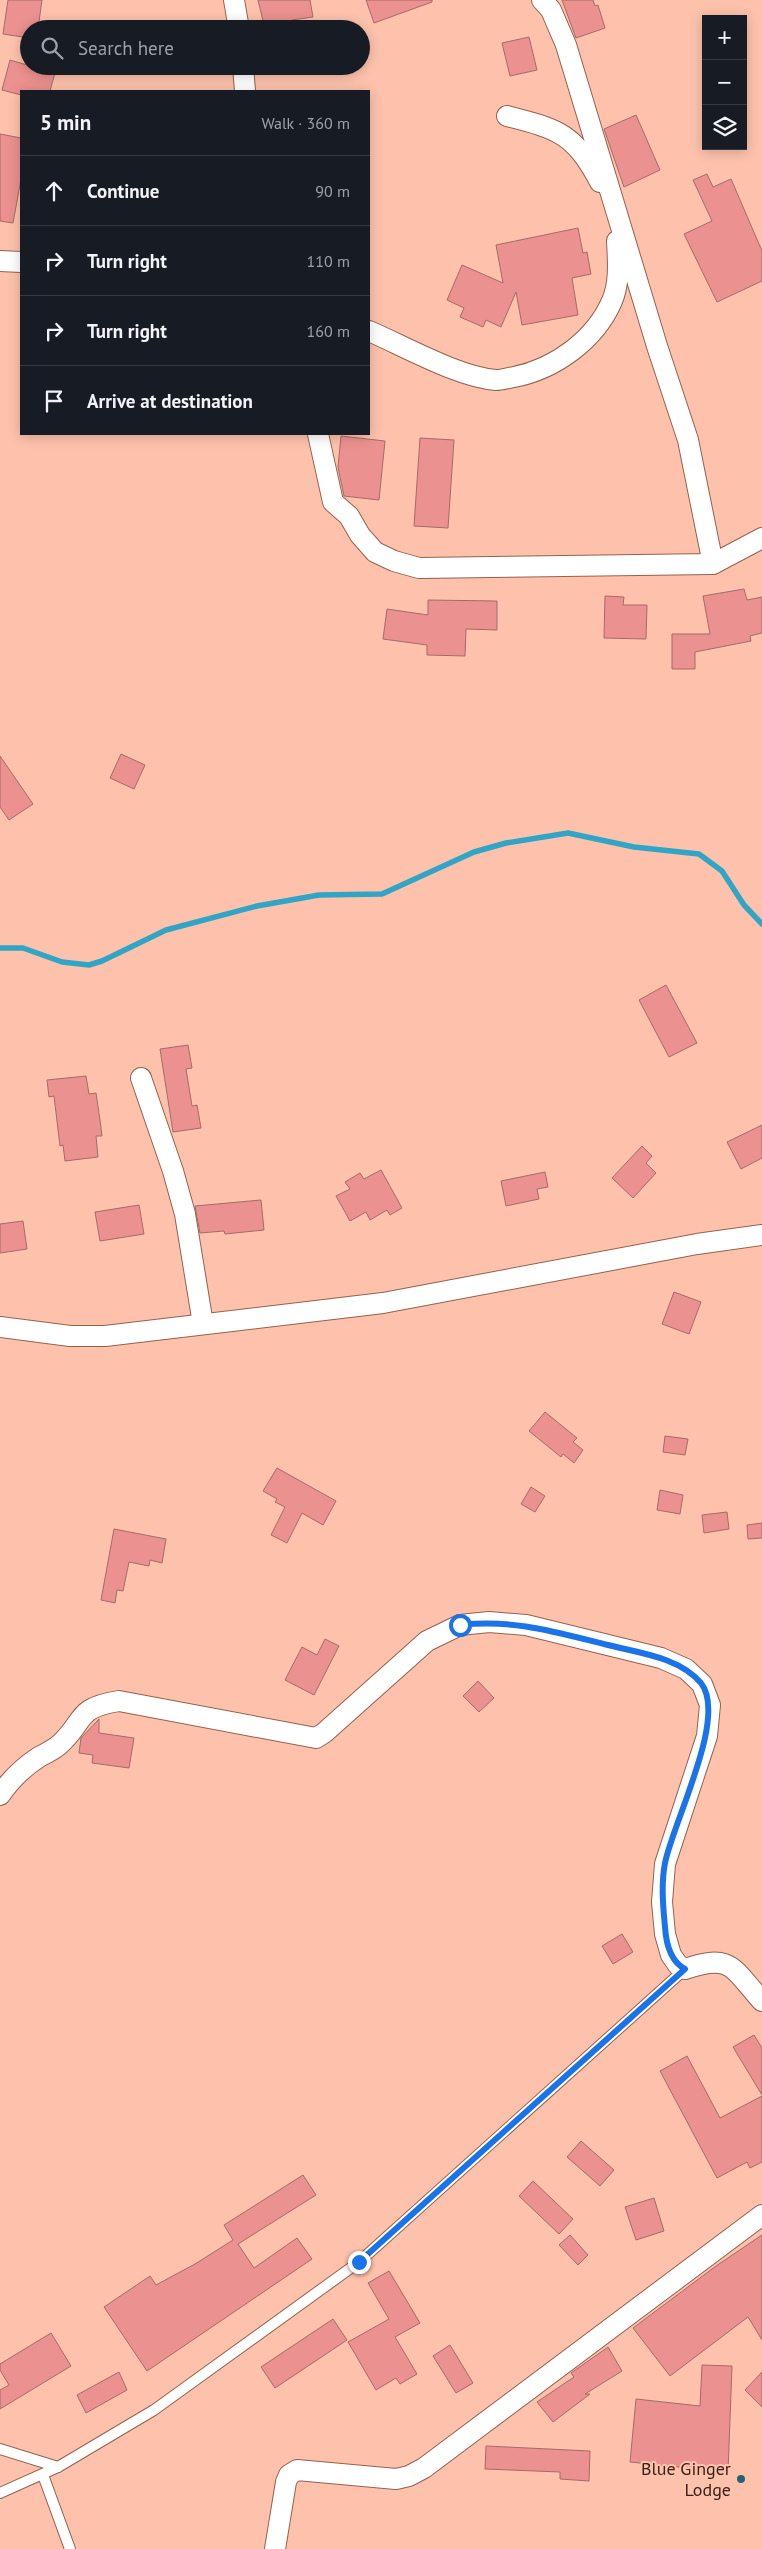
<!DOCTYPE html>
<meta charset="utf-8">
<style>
body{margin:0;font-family:"PT Sans",sans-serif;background:#242831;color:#f1f3f6}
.controls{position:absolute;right:15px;top:15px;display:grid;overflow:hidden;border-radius:0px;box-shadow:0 2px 12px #0003}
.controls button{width:45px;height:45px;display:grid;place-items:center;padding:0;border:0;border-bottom:1px solid #363941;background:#171b24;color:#f1f3f6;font:25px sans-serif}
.stop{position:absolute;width:15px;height:15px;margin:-11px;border:4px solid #1a73e8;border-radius:50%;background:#fff}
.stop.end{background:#1a73e8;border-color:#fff;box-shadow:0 1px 5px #0008}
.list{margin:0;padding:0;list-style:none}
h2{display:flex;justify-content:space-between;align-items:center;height:65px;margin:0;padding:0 20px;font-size:21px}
h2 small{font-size:16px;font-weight:400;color:#9ea1a6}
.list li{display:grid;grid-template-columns:32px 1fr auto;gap:15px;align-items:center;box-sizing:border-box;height:70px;padding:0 20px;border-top:1px solid #363941}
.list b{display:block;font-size:19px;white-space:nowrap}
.list em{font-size:16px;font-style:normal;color:#9ea1a6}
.icon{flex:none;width:28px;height:28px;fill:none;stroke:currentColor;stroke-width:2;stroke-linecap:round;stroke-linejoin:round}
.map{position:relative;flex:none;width:762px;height:2549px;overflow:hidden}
.search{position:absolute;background:#171b24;box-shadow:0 2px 12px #0003;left:20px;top:20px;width:350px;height:55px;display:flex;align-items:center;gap:12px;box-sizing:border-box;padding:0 18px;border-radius:28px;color:#9ea1a6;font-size:19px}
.panel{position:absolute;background:#171b24;box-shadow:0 2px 12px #0003;left:20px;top:90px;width:350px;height:345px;border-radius:0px}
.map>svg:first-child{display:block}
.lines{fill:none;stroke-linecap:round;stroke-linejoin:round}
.stream{stroke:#30a5c6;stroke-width:5.5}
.building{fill:#eb918f;stroke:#a56b69}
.lane-casing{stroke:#95614d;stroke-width:12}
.street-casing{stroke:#95614d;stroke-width:22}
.lane{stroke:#fff;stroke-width:10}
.street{stroke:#fff;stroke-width:20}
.route{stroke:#1a73e8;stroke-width:6}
.poi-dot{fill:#226477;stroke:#fec2ac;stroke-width:2}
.labels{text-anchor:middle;stroke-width:4;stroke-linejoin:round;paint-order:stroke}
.poi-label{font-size:18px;fill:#38221a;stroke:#fec2ac;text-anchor:end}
</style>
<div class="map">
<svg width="762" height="2549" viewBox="0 0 762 2549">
<rect width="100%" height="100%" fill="#fec2ac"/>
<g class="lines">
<!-- stream -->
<path class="stream" d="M0,948H23L62,962L89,965L102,961L166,930L257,906L319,895L382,894L474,852L506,843L568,833L634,847L699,854L722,871L744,905L762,924"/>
</g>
<!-- building -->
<g class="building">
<path d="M8,0H42L38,29H29V38L3,34Z"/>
<path d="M258,0H310L313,17L292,20L294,26L265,29Z"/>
<path d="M366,0H432V2L374,23Z"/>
<path d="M562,0H593L595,6L598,5L605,28L576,38Z"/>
<path d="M529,37L537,70L510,76L502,43Z"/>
<path d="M10,60L55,73L50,91H21V95L2,90Z"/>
<path d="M636,115L660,170L624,187L604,129Z"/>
<path d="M0,134L21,138V179L13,223L0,221Z"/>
<path d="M707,174L713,187L731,179L762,251V281L717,302L684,234L712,221L693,180Z"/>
<path d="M578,228L583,253L587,252L591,274L572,278L578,315L522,325L516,292L501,327L486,320L483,327L460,317L464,308L447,300L462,265L503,283L496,245Z"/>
<path d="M341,436L385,441L379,500L344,496L338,467Z"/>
<path d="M420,438L454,440L448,528L414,526Z"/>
<path d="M744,589L747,600L762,597V633L750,636L751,641L695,652V669H672V634H710L703,596Z"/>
<path d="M605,596L624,597L623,605H647L646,639L604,638Z"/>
<path d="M428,600L497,601V630L466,629L465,656L427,655V645L383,639L387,609L428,615Z"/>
<path d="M121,754L145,765L134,789L110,778Z"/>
<path d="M0,756L33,804L9,820L0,807Z"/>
<path d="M666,985L697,1043L669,1057L639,1000Z"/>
<path d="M188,1045L192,1068L186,1069L192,1106L197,1105L201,1128L173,1132L160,1049Z"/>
<path d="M86,1076L89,1094L96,1093L100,1120L102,1136H96L98,1157L65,1161L63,1145L60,1146L54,1096L49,1097L47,1080Z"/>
<path d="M762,1125V1158L741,1169L727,1142Z"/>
<path d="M642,1146L652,1156L646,1163L656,1173L633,1198L612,1178Z"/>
<path d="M381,1170L402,1208L390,1215L387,1210L370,1220L366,1212L350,1221L336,1196L350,1189L345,1182L360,1173L364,1179Z"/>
<path d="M545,1172L548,1187L537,1189L539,1199L506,1206L501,1181Z"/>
<path d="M261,1200L264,1230L225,1234L224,1231L200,1233L195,1206Z"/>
<path d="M139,1205L144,1234L100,1241L95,1212Z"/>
<path d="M23,1221L27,1249L0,1253V1224Z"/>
<path d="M674,1292L701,1302L689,1334L662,1324Z"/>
<path d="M545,1412L577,1438L573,1442L583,1450L574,1463L563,1454L561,1457L529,1431Z"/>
<path d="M665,1436L688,1439L685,1455L663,1452Z"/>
<path d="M277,1468L336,1501L323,1525L302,1513L287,1543L271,1535L285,1507L275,1502L277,1499L263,1491Z"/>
<path d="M531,1487L545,1496L535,1512L521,1504Z"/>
<path d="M660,1490L683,1495L680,1514L657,1510Z"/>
<path d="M727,1512L729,1529L704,1533L702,1515Z"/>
<path d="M762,1523V1538L748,1539L747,1525Z"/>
<path d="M114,1529L166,1539L162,1563L150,1560L149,1566L129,1562L123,1591L117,1590L115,1603L101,1600Z"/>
<path d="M325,1639L339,1646L314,1695L285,1680L302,1647L317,1655Z"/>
<path d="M478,1681L494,1698L479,1712L463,1696Z"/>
<path d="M99,1719V1733L134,1738L129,1768L92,1763L93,1755L79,1753L81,1738Z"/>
<path d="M622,1934L633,1952L613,1964L602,1946Z"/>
<path d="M754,2035L762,2048V2095L733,2047Z"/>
<path d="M687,2056L720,2118L762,2096V2162L750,2168L747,2162L717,2178L660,2071Z"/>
<path d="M581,2141L614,2170L600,2186L567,2157Z"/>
<path d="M303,2175L316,2195L238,2244L254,2268L297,2238L312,2259L147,2371L104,2307L150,2276L156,2285L195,2264L233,2240L224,2225Z"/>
<path d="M533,2181L573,2219L559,2234L519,2196Z"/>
<path d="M654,2198L664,2231L636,2240L625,2207Z"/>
<path d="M570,2235L588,2255L578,2265L559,2245Z"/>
<path d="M762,2235V2340L748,2317L670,2376L633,2328L716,2266Z"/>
<path d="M389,2271L420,2323L395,2337L417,2374L400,2384L396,2378L376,2390L348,2342L389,2319L368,2283Z"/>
<path d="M333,2319L347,2340L275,2388L261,2367Z"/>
<path d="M51,2333L71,2366L0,2409V2390L9,2385L0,2370V2364Z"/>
<path d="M450,2345L473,2383L456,2393L433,2356Z"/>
<path d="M608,2347L622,2371L585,2394H590L553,2422L537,2402L574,2377L571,2373Z"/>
<path d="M702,2365L732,2366L728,2473L698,2472V2469L630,2462L636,2399L700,2406Z"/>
<path d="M119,2372L127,2390L86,2413L77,2395Z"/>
<path d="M762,2372V2407L745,2390Z"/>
<path d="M486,2446L590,2451L589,2481L560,2479V2472L485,2469Z"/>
</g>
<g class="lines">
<defs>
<g id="lane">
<path d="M0,2449L58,2467"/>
<path d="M43,2475L70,2549"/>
<path d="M0,2493L58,2467L154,2410L359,2262L685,1969"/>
</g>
<g id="street">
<path d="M234,0L239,29"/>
<path d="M542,0L551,10L566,45L657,346L688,440L713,564"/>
<path d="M243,66L245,91"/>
<path d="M507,116C558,129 574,133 600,182"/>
<path d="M0,261L21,262"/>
<path d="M369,331C404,346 458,377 496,380C501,380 508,378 514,377C555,369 595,340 612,301C620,282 618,261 617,241"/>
<path d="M318,434L333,502L349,516L360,535L375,552L394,561L419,568L713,564L762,538"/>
<path d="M141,1078L173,1171L185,1214L203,1324"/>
<path d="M0,1327L70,1336H105L383,1303L697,1244L762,1235"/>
<path d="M0,1795C11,1779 22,1768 39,1757C45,1754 53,1750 59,1745C86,1721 74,1708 119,1701L316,1738L324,1733L427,1641L460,1625L489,1622L526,1625L661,1658L686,1669L702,1684L710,1705L707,1736L665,1864L662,1902L665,1934L671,1955L678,1965L685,1969C732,1953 732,1968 762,2001"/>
<path d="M275,2549L286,2482L289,2475L297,2470L396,2479L409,2476L424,2468L762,2215"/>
</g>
</defs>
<!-- lane casing -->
<use href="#lane" class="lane-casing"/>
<!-- street casing -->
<use href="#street" class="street-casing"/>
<!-- lane -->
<use href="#lane" class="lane"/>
<!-- street -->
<use href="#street" class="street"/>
</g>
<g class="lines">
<!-- route -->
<path class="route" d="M359,2262L685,1969C670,1961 666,1943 665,1927C663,1906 661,1884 665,1863C673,1822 728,1717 701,1683C679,1657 639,1653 608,1645C555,1632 515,1619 460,1625"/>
</g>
<!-- markers -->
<circle class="poi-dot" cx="741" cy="2479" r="5"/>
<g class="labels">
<!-- poi labels -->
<g class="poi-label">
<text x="731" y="2475">Blue Ginger<tspan x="731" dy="21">Lodge</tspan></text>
</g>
</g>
</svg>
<div class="controls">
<button>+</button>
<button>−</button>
<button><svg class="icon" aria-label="layers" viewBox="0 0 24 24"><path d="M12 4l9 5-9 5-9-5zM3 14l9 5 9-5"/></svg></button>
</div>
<div class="stop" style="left:460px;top:1625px"></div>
<div class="stop end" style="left:359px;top:2262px"></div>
<div class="search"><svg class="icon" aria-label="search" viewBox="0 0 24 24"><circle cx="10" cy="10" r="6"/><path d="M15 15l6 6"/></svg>Search here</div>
<section class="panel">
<h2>5 min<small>Walk · 360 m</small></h2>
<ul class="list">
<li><svg class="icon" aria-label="ahead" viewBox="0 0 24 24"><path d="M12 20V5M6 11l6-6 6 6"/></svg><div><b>Continue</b></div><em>90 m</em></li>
<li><svg class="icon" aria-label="right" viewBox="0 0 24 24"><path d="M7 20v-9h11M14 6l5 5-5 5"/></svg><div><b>Turn right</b></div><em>110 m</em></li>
<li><svg class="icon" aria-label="right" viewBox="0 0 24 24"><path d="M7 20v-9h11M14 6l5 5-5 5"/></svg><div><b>Turn right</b></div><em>160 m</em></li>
<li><svg class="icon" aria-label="arrive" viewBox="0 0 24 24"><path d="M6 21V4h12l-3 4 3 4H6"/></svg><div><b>Arrive at destination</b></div></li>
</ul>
</section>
</div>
